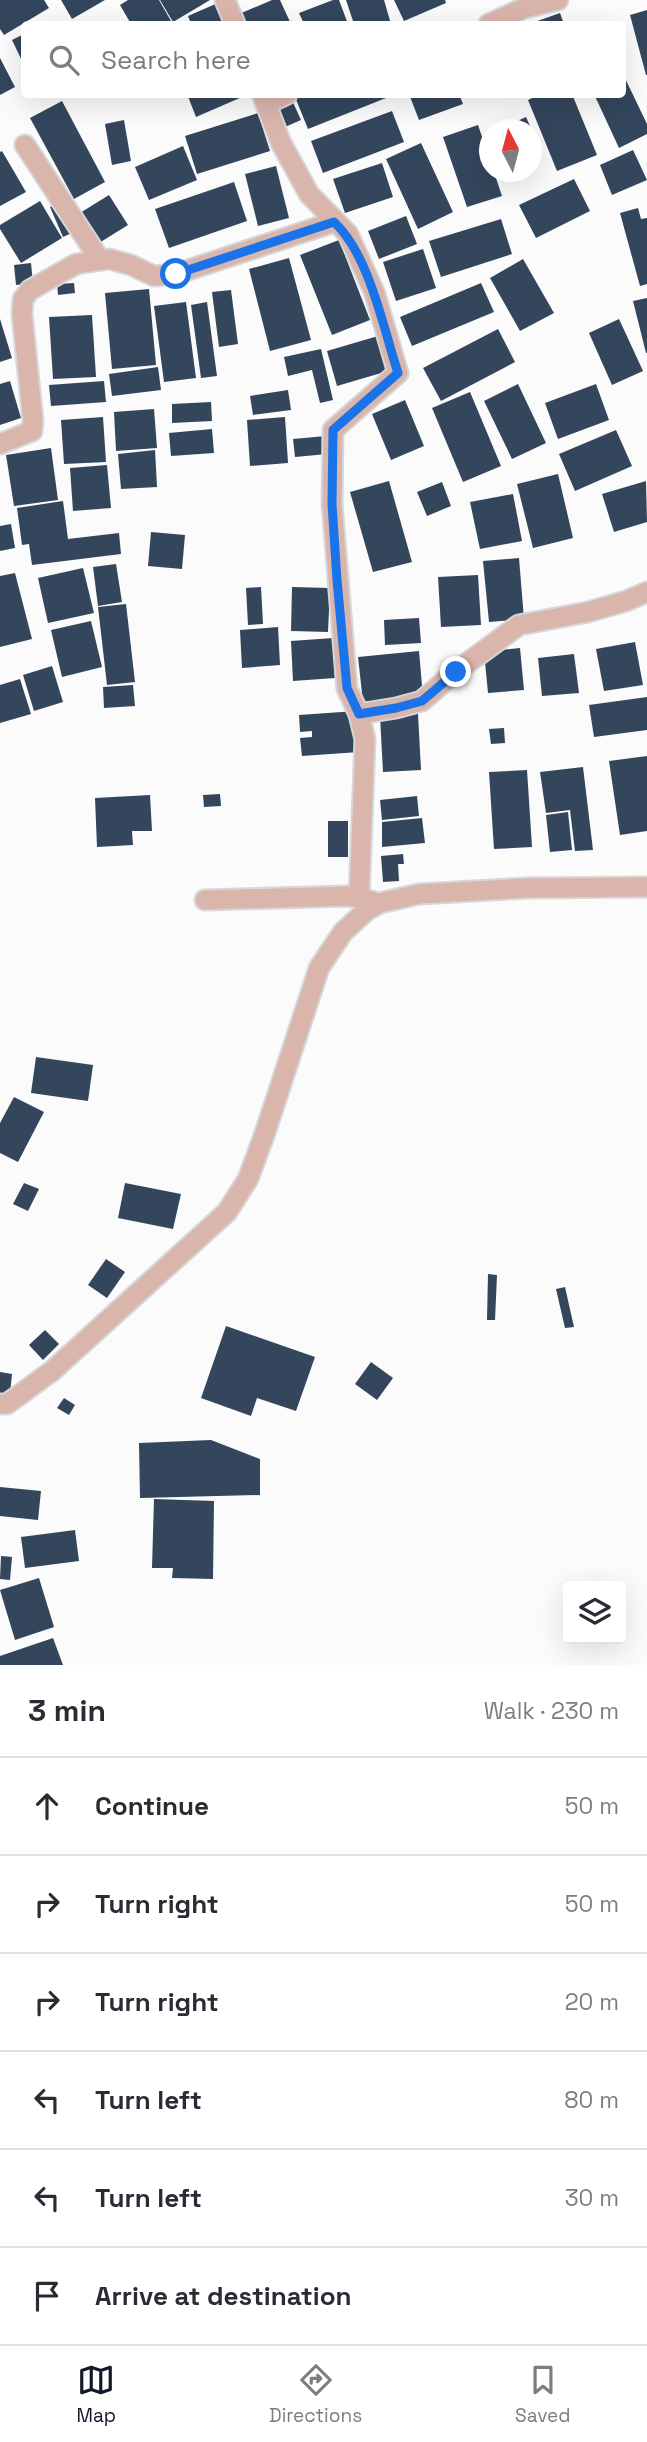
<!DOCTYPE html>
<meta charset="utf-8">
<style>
body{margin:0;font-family:"Space Grotesk",sans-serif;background:#f2f2f3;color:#2b2b33}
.controls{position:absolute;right:21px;bottom:21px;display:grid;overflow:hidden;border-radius:7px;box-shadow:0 7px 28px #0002}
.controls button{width:63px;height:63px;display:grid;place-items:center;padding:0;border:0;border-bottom:2px solid #e1e1e2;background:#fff;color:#2b2b33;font:35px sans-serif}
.compass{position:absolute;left:479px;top:119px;width:63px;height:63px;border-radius:50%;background:#fff;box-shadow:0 7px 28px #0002;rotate:354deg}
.stop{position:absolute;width:21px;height:21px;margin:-16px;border:5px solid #1a73e8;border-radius:50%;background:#fff}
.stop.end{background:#1a73e8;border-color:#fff;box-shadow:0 2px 7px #0008}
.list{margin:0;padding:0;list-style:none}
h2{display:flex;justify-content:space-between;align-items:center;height:91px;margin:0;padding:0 28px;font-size:30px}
h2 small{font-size:23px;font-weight:400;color:#7c7c81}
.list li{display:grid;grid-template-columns:46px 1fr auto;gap:21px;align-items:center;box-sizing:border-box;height:98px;padding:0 28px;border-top:2px solid #e1e1e2}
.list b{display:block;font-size:26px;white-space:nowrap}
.list em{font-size:23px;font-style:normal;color:#7c7c81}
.icon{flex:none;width:38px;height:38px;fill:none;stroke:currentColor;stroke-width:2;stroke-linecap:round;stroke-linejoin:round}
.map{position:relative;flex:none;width:647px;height:1665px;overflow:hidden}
.search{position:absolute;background:#fff;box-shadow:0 7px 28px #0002;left:21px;right:21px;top:21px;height:77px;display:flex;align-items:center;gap:18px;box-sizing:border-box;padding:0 24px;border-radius:7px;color:#7c7c81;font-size:26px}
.sheet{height:679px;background:#fff}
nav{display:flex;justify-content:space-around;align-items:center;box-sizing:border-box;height:98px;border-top:2px solid #e1e1e2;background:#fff;font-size:19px;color:#7c7c81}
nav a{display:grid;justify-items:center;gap:4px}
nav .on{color:#111827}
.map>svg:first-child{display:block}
.building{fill:#34465c}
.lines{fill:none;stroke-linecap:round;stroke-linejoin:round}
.minor-casing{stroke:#d6d7d9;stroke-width:23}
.minor{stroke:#dab5ac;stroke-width:19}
.route{stroke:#1a73e8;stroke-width:9}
</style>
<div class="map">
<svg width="647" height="1665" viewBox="0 0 647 1665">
<rect width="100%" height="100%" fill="#fbfbfb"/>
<!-- building -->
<g class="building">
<path d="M0,0H44L49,8L4,35L0,29Z"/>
<path d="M61,0H105L72,19Z"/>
<path d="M128,0H159L171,21L166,24H131L120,5Z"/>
<path d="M160,0H210L173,22Z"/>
<path d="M272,0H280L291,24H244L239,14Z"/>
<path d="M333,0H339L348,24H304L299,13Z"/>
<path d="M346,0H384L391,24H354Z"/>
<path d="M394,0H445L446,3L404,21Z"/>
<path d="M220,2L229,24H191L188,16Z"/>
<path d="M647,10V75H646L630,15Z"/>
<path d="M560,13L564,24H529Z"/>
<path d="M24,34V65L12,40Z"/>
<path d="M0,58L15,87L0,95Z"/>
<path d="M622,72L647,124V134L619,148L594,94H622Z"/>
<path d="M187,94H249L196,117Z"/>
<path d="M301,94H385L386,98L308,129L295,97Z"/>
<path d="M409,94H459L463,104L419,120Z"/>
<path d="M541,94H572L597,155L557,171L528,100Z"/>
<path d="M291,98L301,120L285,127L275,105Z"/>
<path d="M62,101L105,182L74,199L30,118Z"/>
<path d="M392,111L404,142L323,173L311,141Z"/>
<path d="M258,113L270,151L197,174L185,136Z"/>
<path d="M526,117L541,151L532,155V130H498Z"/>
<path d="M124,120L131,161L112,165L105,124Z"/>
<path d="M478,125L490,160V172H494L502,196L467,207L443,137Z"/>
<path d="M421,143L453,212L418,229L386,159Z"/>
<path d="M183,146L197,180L149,200L135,167Z"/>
<path d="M633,150L647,180L612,195L600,165Z"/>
<path d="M2,151L26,192L0,206V152Z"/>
<path d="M382,163L393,197L345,213L333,179Z"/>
<path d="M276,166L289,218L258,226L245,174Z"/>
<path d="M574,179L590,211L536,238L519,205Z"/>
<path d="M234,182L247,221L169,248L155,209Z"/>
<path d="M109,195L128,225L99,243L80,213Z"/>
<path d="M40,201L62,238L21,263L0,229V225Z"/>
<path d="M60,203L74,232L63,237L50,207Z"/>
<path d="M638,208L641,219L647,218V284L640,286L620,213Z"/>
<path d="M406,216L417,244L379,259L368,231Z"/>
<path d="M501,219L512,254L441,277L429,241Z"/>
<path d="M339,240L370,320L332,335L300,255Z"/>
<path d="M423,249L436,288L396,301L383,262Z"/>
<path d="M289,258L311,340L270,351L249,269Z"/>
<path d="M523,259L554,313L520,331L490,278Z"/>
<path d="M31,263L33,283L16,285L14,265Z"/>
<path d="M74,283L75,293L58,295L57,284Z"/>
<path d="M481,283L494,312L412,346L400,317Z"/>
<path d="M149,289L156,365L112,369L105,293Z"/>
<path d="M231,290L238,344L219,347L212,292Z"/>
<path d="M647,298V353H646L633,301Z"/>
<path d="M186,302L196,378L164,382L154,306Z"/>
<path d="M207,302L217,376L201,378L191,305Z"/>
<path d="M92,315L96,377L53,379L49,317Z"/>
<path d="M0,319L12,358L0,362Z"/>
<path d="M619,319L643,371L612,385L589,333Z"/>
<path d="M498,329L515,362L441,401L423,368Z"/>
<path d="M378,336L388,371L337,386L327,351Z"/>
<path d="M321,349L333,400L320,403L312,370L288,376L284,357Z"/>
<path d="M158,367L161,390L112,396L109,374Z"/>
<path d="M10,381L21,418L0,425V384Z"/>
<path d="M104,381L106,402L51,406L49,385Z"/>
<path d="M518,384L546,443L512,459L484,401Z"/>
<path d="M596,384L609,420L558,439L545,403Z"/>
<path d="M288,390L291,410L253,415L250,396Z"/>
<path d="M470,392L501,466L463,482L432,408Z"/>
<path d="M405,400L424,446L391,460L372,414Z"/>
<path d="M211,402L212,421L172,423V404Z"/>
<path d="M154,409L157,448L116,451L114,412Z"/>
<path d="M103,417L106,462L64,464L61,420Z"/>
<path d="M285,417L288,463L250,466L247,420Z"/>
<path d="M212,429L214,453L171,456L169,433Z"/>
<path d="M616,430L632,466L575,491L559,454Z"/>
<path d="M326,436L327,454L295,457L293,439Z"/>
<path d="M51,448L58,500L14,506L6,455Z"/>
<path d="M155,450L157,487L121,489L118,454Z"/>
<path d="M107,465L111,508L73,511L70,468Z"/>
<path d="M558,474L573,538L533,548L517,484Z"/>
<path d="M389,481L412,562L373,572L350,492Z"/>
<path d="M646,481L647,522L614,532L602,494Z"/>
<path d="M442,482L451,506L427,516L417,492Z"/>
<path d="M513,494L522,541L480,549L470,502Z"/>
<path d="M63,501L68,539L119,533L121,554L32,565L29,544L22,545L17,508Z"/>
<path d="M11,524L15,548L0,551V526Z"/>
<path d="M151,532L185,535L182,569L148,566Z"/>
<path d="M519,558L524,619L489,622L483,561Z"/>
<path d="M116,564L122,602L98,606L93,567Z"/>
<path d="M83,568L94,613L48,623L38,578Z"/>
<path d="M15,573L32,639L0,647V576Z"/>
<path d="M478,575L481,625L441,627L438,577Z"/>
<path d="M261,587L263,624L248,625L246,588Z"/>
<path d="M292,587L330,588L328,632L291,631Z"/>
<path d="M126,604L135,682L107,685L98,607Z"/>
<path d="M419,618L421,643L385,645L384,620Z"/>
<path d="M91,621L102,667L62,677L51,630Z"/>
<path d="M278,627L280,665L242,668L240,630Z"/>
<path d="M333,638L335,678L293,681L291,641Z"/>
<path d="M635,642L643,685L604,691L596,649Z"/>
<path d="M520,648L524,690L488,693L484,652Z"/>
<path d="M419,651L423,697L363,702L358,657Z"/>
<path d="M574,654L579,693L542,696L538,658Z"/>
<path d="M52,666L63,702L34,711L23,675Z"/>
<path d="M20,679L31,714L0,723V685Z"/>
<path d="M133,685L135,706L104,708L103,687Z"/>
<path d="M647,697V730L594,737L589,705Z"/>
<path d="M356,711L359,752L302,756L300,738L312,737V731L300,732L299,715Z"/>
<path d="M418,714L421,770L383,772L380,716Z"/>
<path d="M504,728L505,743L491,744L489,729Z"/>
<path d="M647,756V831L620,835L609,761Z"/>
<path d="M583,767L593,850L575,851L570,810L546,813L540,772Z"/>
<path d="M527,770L532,847L494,849L489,772Z"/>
<path d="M220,794L221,806L204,807L203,795Z"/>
<path d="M150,795L152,831H132L133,845L97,847L95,798Z"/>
<path d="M417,796L419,816L382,820L380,800Z"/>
<path d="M568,812L572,850L550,852L546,815Z"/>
<path d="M422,818L425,843L382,847V822Z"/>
<rect x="328" y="821" width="20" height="36"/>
<path d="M403,854L404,864H398L399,881L383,882L381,856Z"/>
<path d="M36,1057L93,1065L88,1101L31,1093Z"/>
<path d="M14,1097L44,1112L18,1162L0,1153V1123Z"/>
<path d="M24,1183L39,1189L28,1211L13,1204Z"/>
<path d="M125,1183L181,1194L173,1229L118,1218Z"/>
<path d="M106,1259L125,1272L107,1298L88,1285Z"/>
<path d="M488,1274L497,1275L495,1320H487Z"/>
<path d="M565,1287L574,1327L565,1328L556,1289Z"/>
<path d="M226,1326L315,1357L296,1411L257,1398L251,1416L201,1398Z"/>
<path d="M45,1330L59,1344L43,1360L29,1345Z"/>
<path d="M371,1362L393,1378L377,1400L355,1384Z"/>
<path d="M0,1372L12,1374L10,1394L0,1393Z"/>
<path d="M64,1398L75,1405L69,1415L57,1408Z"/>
<path d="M211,1440L260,1459V1495L140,1498L139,1443Z"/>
<path d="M0,1487L41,1491L38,1520L0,1516Z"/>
<path d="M154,1499L214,1501L213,1579L172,1578L173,1568H152Z"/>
<path d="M75,1530L79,1561L25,1568L21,1537Z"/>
<path d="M1,1556L12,1557L10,1580L0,1579Z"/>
<path d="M39,1578L54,1627L15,1640L0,1590Z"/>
<path d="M53,1638L63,1665H0V1656Z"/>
</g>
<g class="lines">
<defs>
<g id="minor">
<path d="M225,0L235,24"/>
<path d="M489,24L524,8L558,0"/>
<path d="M262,94L281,143L309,194L348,234L375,294L398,373L333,430L332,504L347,689L359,714L365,739L359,898"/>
<path d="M266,104L287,94"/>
<path d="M25,145L100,260"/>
<path d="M0,444L32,431L33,421L22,314L23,299L30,290L76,264L109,259L131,265L154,276L176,274L334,222"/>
<path d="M359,714L396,708L422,701L455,672L519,625L588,612L626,601L647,592"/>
<path d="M205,900L348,896L372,901"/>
<path d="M0,1404H7L52,1371L227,1212L248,1179L265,1133L319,968L343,932L367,910L380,903L419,894L527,888L647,887"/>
</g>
</defs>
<!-- minor casing -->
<use href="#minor" class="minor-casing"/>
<!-- minor -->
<use href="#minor" class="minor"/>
</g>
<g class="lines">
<!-- route -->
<path class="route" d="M176,274L334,222C369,254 383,327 398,373L333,430L332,504L337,580L347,688L359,714L396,708L422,701L456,672"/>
</g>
</svg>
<div class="controls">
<button><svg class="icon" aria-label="layers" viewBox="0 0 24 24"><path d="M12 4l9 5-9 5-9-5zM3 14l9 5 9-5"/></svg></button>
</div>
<svg class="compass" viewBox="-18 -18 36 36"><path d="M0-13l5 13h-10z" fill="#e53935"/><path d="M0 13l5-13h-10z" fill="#7c7c81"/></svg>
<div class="stop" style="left:176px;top:274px"></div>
<div class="stop end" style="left:456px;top:672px"></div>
<div class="search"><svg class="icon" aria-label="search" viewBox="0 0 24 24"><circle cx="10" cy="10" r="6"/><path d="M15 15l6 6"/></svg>Search here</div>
</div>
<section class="sheet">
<h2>3 min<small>Walk · 230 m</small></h2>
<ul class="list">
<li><svg class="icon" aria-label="ahead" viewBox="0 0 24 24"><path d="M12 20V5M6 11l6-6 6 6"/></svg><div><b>Continue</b></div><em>50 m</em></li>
<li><svg class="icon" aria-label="right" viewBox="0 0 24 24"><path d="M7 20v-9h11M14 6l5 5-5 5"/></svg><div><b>Turn right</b></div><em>50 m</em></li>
<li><svg class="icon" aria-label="right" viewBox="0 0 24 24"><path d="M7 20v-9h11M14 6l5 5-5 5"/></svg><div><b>Turn right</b></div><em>20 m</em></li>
<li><svg class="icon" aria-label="left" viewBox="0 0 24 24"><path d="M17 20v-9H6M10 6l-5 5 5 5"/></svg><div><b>Turn left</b></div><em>80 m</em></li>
<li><svg class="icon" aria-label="left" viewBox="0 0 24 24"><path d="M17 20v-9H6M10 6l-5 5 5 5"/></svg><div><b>Turn left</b></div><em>30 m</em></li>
<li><svg class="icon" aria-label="arrive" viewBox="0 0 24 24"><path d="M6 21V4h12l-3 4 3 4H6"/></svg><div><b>Arrive at destination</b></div></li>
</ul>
</section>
<nav>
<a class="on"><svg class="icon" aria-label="map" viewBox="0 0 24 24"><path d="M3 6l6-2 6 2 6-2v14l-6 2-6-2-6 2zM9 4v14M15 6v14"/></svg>Map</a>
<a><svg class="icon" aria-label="directions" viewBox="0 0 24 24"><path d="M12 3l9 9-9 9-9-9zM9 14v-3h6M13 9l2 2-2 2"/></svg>Directions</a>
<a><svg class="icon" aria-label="saved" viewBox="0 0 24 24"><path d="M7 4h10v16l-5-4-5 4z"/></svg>Saved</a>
</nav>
